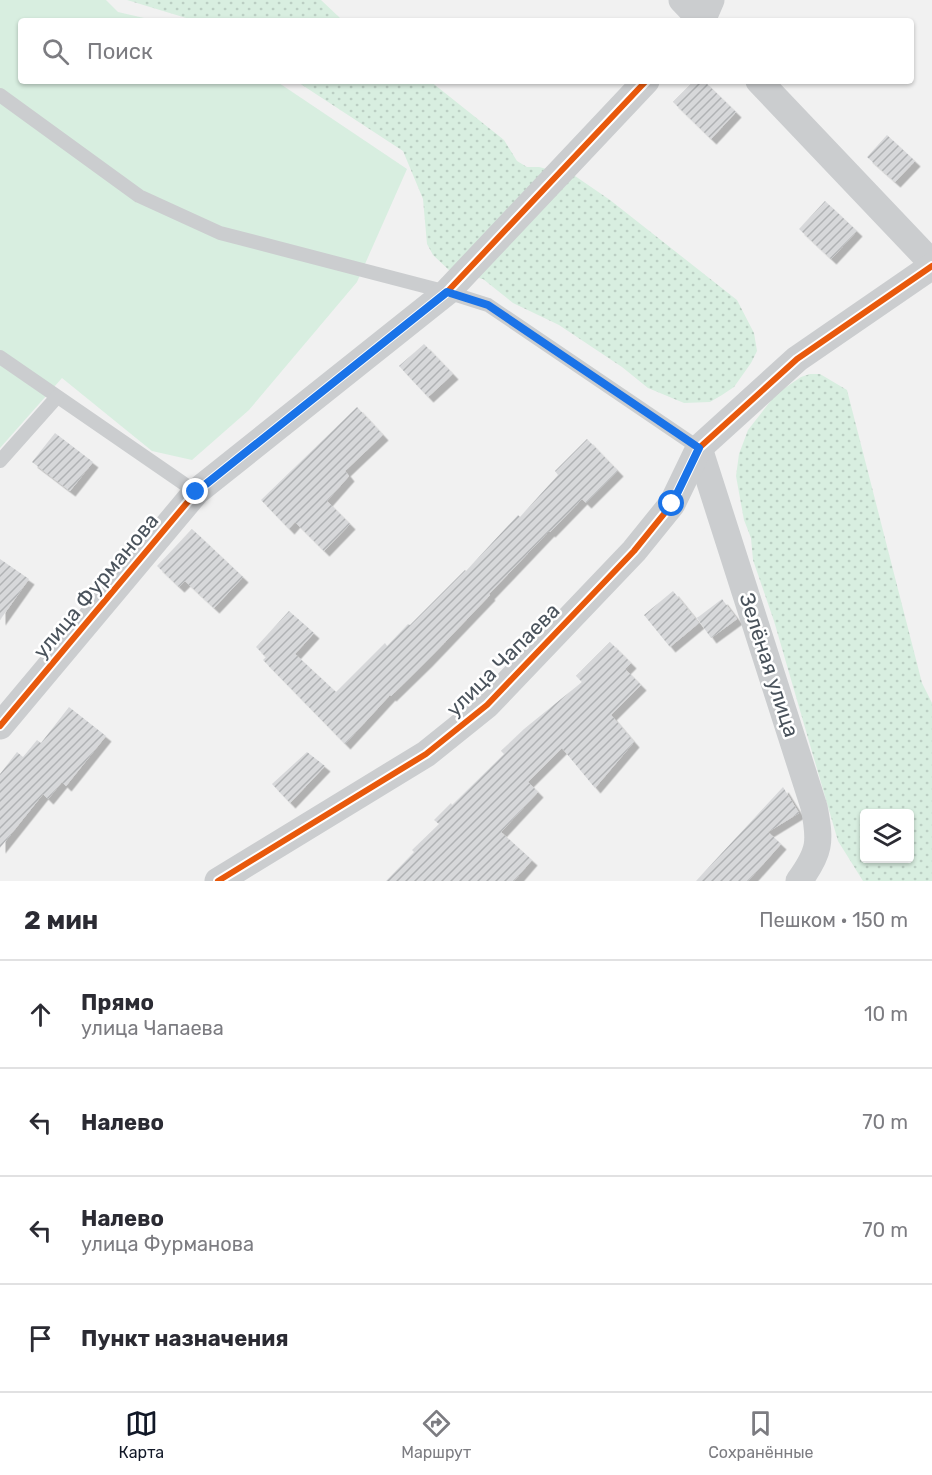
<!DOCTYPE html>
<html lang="ru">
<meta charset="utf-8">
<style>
body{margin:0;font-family:Rubik,sans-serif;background:#f7f7f7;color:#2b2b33}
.controls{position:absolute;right:18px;bottom:18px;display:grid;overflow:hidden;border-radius:6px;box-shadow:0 2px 4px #0004}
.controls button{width:54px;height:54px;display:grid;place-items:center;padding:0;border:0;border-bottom:2px solid #e1e1e2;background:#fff;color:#2b2b33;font:30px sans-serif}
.stop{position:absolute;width:18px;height:18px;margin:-14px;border:4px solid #1a73e8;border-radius:50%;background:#fff}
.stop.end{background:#1a73e8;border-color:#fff;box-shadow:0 2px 6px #0008}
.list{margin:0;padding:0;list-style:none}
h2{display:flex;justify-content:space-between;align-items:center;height:78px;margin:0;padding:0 24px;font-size:26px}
h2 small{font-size:20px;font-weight:400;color:#7c7c81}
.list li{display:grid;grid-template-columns:39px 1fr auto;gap:18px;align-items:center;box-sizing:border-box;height:108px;padding:0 24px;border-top:2px solid #e1e1e2}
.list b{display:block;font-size:22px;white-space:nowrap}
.list p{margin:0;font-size:20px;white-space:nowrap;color:#7c7c81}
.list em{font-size:20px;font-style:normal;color:#7c7c81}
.icon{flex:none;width:33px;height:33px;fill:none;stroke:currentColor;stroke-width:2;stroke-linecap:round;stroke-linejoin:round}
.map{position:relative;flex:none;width:932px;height:881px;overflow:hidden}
.search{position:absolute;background:#fff;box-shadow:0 2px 4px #0004;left:18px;right:18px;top:18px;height:66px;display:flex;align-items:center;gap:15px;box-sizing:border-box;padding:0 21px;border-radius:6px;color:#7c7c81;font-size:22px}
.sheet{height:510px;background:#fff}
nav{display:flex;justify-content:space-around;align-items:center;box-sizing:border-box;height:84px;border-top:2px solid #e1e1e2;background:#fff;font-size:16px;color:#7c7c81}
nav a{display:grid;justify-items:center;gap:3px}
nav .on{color:#111827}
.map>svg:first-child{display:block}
.grass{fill:url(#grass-dots);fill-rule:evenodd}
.garden{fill:#d8eee0}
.building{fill:url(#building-hatch);filter:url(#shadow)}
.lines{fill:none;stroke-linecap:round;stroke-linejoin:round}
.service{stroke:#cbcdcf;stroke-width:14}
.minor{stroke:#cbcdcf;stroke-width:27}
.cycleway-casing{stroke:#fff;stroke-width:10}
.cycleway{stroke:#e8590c;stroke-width:6}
.route{stroke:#1a73e8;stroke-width:8}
.labels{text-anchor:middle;stroke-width:5;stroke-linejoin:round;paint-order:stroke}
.street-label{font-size:21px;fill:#4a535c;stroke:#fff}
</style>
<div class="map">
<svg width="932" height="881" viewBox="0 0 932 881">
<defs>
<pattern id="grass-dots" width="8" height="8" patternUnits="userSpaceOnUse" patternTransform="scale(1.5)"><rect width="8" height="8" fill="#d8eee0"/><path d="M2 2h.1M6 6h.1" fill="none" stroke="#bbcec3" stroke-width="1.8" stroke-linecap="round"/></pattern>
<pattern id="building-hatch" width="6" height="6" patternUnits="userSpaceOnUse" patternTransform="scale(1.5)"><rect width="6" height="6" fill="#d7d8da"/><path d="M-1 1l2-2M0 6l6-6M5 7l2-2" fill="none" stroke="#b0b2b4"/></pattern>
<filter id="shadow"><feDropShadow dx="5.5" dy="5.5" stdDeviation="0" flood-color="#0004"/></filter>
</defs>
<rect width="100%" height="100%" fill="#f1f1f1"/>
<!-- grass -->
<g class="grass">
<path d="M127,0H321L340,18L353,21H196Z"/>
<path d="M296,81H430L504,140L517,161L527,167H539L575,176L610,200L737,300L754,333L757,351L751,363L734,387L722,395L710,402L684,403L648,388L622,367L559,325L513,303L483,279L451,272L433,255L427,244L423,199L403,151Z"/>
<path d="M810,374H820L847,390L922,683L932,703V881H863L838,841L774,621L753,560L751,538L744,520L736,476L739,454L748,430L776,394L801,377ZM864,814H910V858H864Z"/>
</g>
<!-- garden -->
<path class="garden" d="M0,0H106L118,12L157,21H21V81H276L407,169L357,282L249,410L192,460L152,451L62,378L0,448Z"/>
<!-- building -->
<g class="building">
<path d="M694,81H704L736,112L711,139L673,102Z"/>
<path d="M887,135L915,161L895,182L867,157Z"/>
<path d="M825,201L857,231L831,259L799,229Z"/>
<path d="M424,344L453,374L428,397L399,366Z"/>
<path d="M357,407L383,435L345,471L349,476L327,501L350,524L324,551L295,522L289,529L261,500Z"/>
<path d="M55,433L93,462L70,491L32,462Z"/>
<path d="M587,439L618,471L586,503L582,499L550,532L549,531L489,594L490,595L427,661L391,696L390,695L345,744L263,660L266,657L256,647L289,611L314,633L295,654L336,692L385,643L387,646L408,624L410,625L465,570L466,571L518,515L520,517L558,475L555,471Z"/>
<path d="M192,529L243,577L214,608L185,581L179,587L157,566Z"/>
<path d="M0,559L29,579L0,620Z"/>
<path d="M673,591L699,623L670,647L644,615Z"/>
<path d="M722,599L737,619L711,638L697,618Z"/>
<path d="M610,642L631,663L625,669L641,685L611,715L634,742L595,788L562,748L528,782L538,792L501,832L532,860L514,881H386L414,852L412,850L439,824L434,820L451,803L452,805L504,754L501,751L524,729L582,682L576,676Z"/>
<path d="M69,707L106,736L66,786L62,782L48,799L43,794L0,848V774L17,752L23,757L37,740L41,743Z"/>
<path d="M307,752L325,766L290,803L272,784Z"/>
<path d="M783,787L799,813L768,832L781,844L748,881H696Z"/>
</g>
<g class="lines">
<!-- service -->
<g class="service">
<path d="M0,95L139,196L220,233L447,292L488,305L699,448"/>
<path d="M0,357L196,492"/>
<path d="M0,461L57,397"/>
</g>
<!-- minor -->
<g class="minor">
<path d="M682,0L702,21L711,0"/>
<path d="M759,81L932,263"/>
<path d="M699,448L814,807C821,842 820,852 799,881"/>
<path d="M0,726L196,492L447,292L646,81"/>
<path d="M218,881L426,754L487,705L634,551L672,504L699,448L797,359L932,266"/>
</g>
<defs>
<g id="cycleway">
<path d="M0,726L196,492L447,292L646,81"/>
<path d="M218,881L426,754L487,705L634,551L672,504L699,448L797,359L932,266"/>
</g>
</defs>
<!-- cycleway casing -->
<use href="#cycleway" class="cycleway-casing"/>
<!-- cycleway -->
<use href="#cycleway" class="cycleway"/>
</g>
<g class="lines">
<!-- route -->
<path class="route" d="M196,492L447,292L488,305L699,448L672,504"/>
</g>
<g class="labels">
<!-- street labels -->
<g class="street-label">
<text transform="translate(96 586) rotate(-50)" y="7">улица Фурманова</text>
<text transform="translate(503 660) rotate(-45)" y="7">улица Чапаева</text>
<text transform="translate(769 665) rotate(72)" y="7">Зелёная улица</text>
</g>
</g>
</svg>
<div class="controls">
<button><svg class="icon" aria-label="layers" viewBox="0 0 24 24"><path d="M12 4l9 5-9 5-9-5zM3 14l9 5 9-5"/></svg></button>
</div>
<div class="stop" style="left:672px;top:504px"></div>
<div class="stop end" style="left:196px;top:492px"></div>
<div class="search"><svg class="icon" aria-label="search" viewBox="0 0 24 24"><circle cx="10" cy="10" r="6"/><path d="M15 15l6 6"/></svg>Поиск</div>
</div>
<section class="sheet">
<h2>2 мин<small>Пешком · 150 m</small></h2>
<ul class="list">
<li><svg class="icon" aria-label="ahead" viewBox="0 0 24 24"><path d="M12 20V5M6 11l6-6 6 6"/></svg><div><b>Прямо</b><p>улица Чапаева</p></div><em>10 m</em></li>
<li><svg class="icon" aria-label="left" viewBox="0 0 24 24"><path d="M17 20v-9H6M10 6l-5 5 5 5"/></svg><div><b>Налево</b></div><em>70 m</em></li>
<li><svg class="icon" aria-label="left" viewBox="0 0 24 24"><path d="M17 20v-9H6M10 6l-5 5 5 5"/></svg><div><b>Налево</b><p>улица Фурманова</p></div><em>70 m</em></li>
<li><svg class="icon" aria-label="arrive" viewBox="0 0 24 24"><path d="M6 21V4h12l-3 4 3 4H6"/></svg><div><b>Пункт назначения</b></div></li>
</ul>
</section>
<nav>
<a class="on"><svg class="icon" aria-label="map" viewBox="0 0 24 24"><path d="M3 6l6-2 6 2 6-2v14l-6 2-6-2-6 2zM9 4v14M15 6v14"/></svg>Карта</a>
<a><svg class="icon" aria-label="directions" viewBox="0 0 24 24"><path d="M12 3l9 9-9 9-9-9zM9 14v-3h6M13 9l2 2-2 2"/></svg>Маршрут</a>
<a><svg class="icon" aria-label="saved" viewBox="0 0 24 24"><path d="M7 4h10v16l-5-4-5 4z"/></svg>Сохранённые</a>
</nav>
